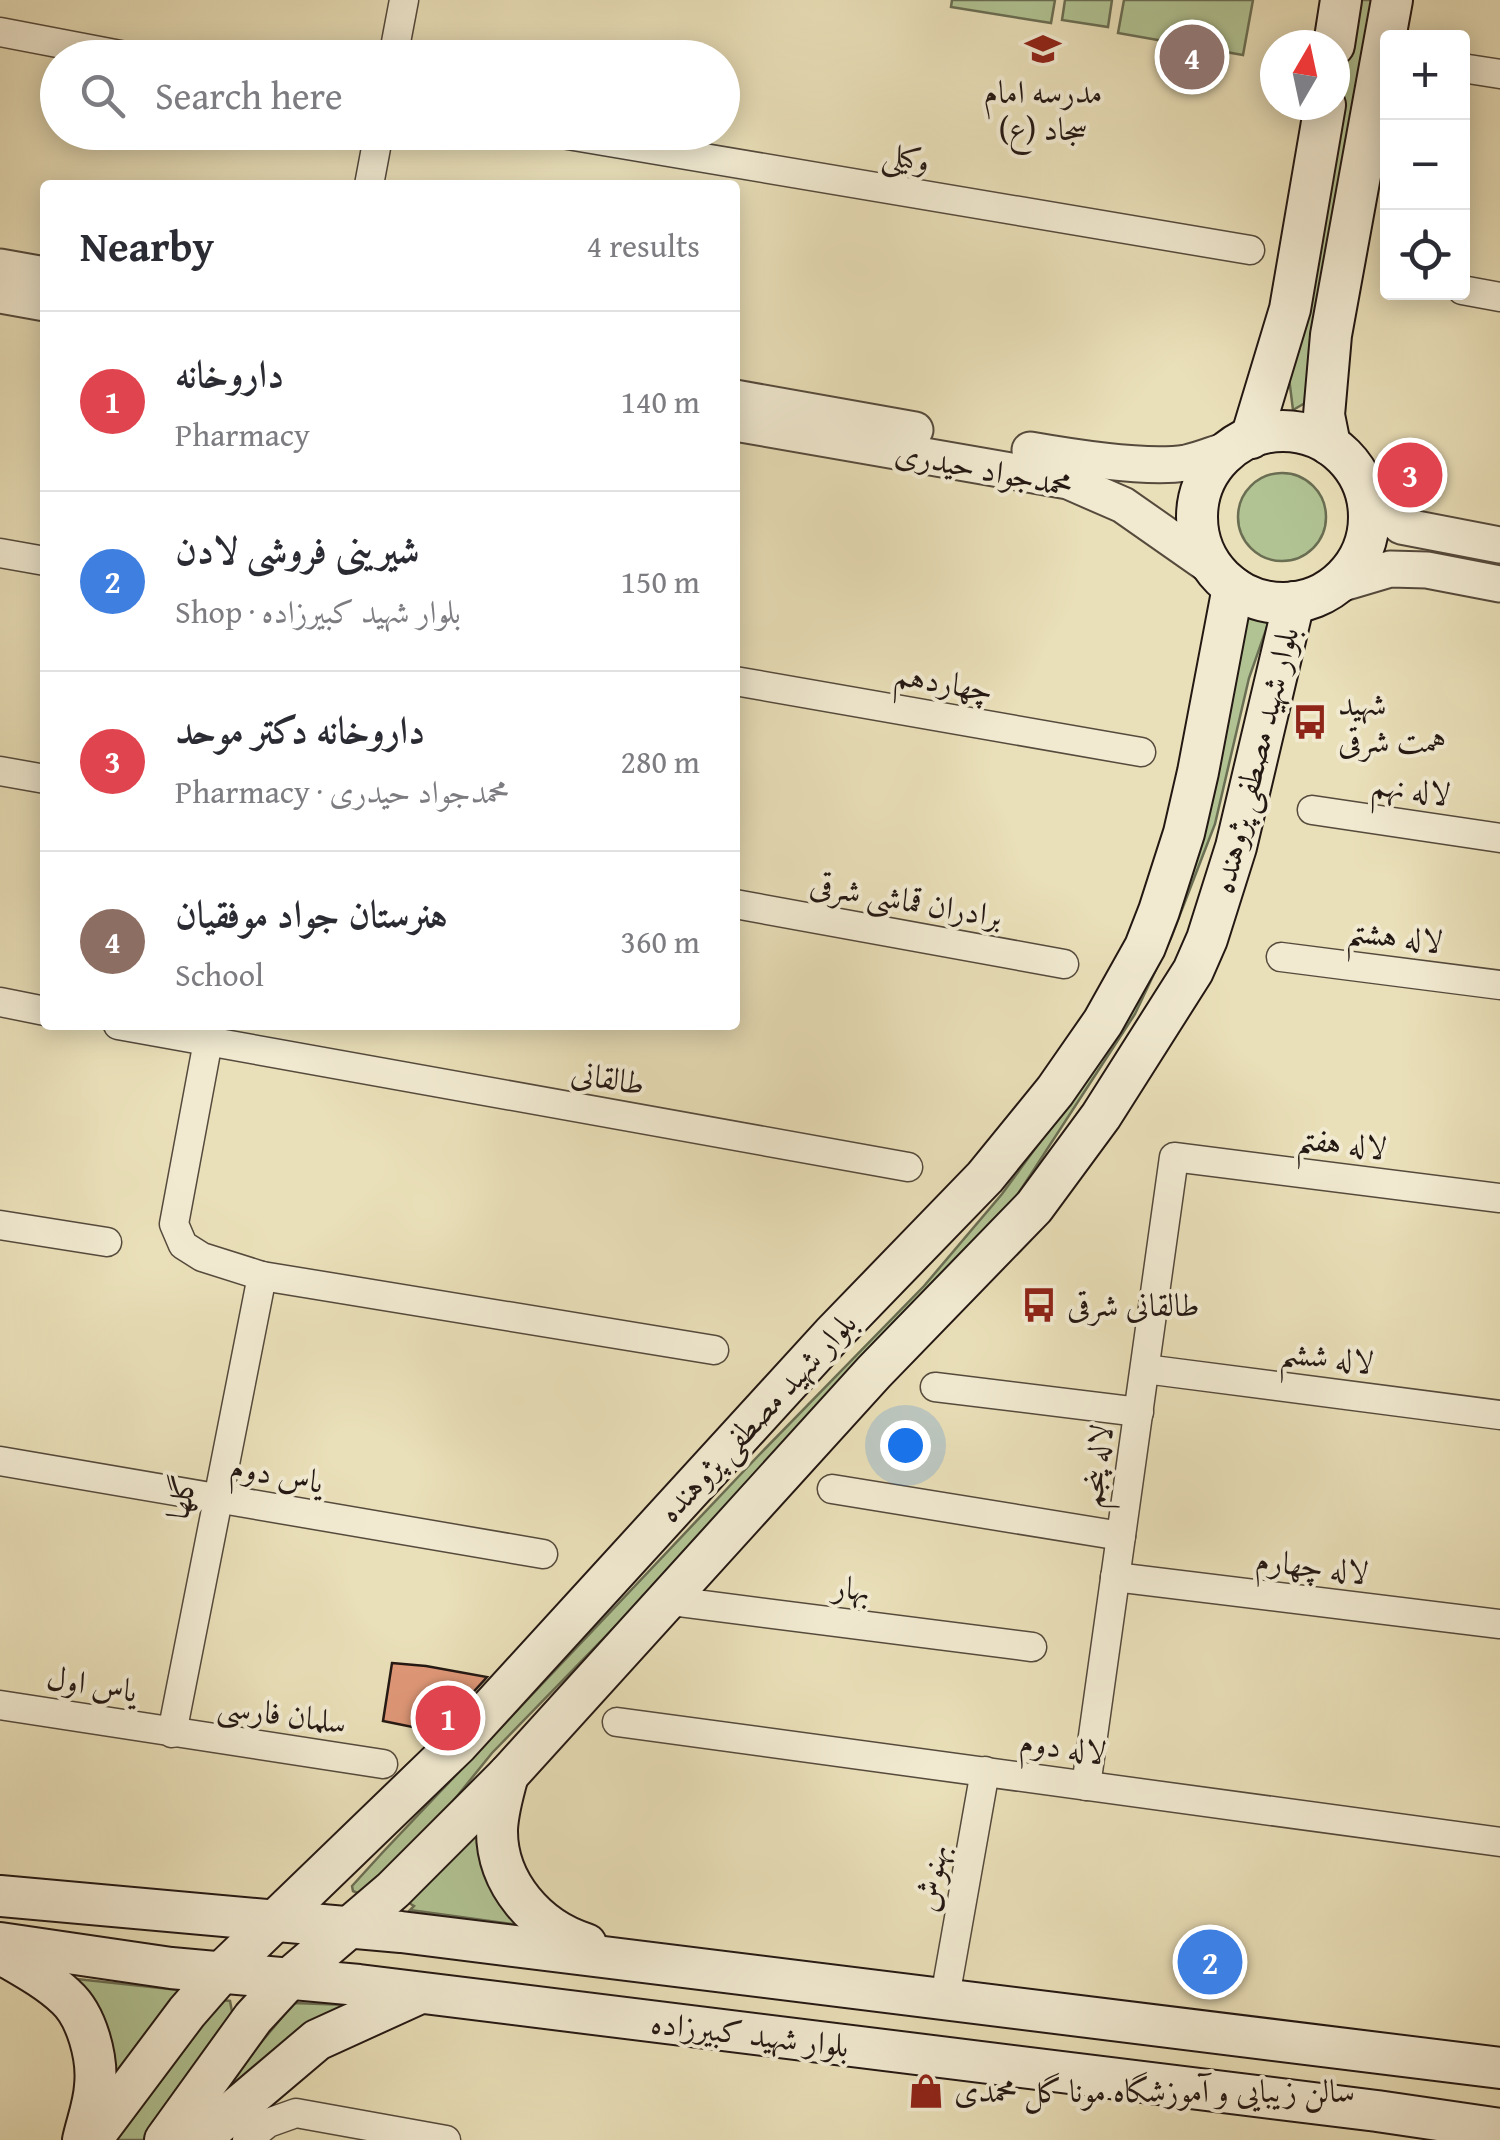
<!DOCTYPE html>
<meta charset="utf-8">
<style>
body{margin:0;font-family:"Gentium Book Plus",Amiri,serif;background:#f7f7f7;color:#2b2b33}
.controls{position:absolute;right:30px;top:30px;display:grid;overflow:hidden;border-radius:10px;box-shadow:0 5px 25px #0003}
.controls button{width:90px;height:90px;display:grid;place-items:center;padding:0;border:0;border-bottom:2px solid #e1e1e2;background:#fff;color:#2b2b33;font:50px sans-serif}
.compass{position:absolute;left:1260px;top:30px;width:90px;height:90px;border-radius:50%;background:#fff;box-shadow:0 5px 25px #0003;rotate:9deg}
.you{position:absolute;left:905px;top:1445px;width:35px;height:35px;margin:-25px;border:8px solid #fff;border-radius:50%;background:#1a73e8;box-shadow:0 0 0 15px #1a73e833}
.badge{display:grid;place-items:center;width:65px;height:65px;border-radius:50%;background:#8f2418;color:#fff;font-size:32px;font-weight:700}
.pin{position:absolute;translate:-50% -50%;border:5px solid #fff;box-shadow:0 2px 10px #0006}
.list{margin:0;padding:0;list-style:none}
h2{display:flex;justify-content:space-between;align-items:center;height:130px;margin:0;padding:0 40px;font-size:42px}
h2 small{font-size:32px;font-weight:400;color:#7c7c81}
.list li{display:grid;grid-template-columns:65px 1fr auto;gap:30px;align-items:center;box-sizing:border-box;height:180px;padding:0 40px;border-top:2px solid #e1e1e2}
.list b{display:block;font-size:38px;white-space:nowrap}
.list p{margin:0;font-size:32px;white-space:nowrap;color:#7c7c81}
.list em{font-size:32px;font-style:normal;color:#7c7c81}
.icon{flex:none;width:55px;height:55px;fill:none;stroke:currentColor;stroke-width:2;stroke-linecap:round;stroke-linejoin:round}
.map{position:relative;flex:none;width:1500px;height:2140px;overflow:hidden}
.search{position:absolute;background:#fff;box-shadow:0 5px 25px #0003;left:40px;top:40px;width:700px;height:110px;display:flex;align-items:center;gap:25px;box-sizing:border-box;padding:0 35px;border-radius:55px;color:#7c7c81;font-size:38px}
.panel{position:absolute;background:#fff;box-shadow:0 5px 25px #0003;left:40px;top:180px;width:700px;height:850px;border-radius:10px}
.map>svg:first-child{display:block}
.green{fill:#b1c393;stroke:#6a6e53;stroke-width:2.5}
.building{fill:#de9777;stroke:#241813;stroke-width:2.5}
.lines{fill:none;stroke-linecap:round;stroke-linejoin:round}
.minor-casing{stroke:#554a3c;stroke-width:31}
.tertiary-casing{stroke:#554a3c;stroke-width:39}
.secondary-casing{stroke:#241813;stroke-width:44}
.minor{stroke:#f1ead1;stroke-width:28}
.tertiary{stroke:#f1ead1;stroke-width:35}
.secondary{stroke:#f1ead1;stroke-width:40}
.labels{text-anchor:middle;stroke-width:8;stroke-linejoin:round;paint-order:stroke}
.poi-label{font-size:32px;fill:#241813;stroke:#f1ead1;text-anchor:start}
.street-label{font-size:32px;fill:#241813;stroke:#f1ead1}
</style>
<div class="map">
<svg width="1500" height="2140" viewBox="0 0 1500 2140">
<rect width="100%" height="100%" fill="#e9dfb8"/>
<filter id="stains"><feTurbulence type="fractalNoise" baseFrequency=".002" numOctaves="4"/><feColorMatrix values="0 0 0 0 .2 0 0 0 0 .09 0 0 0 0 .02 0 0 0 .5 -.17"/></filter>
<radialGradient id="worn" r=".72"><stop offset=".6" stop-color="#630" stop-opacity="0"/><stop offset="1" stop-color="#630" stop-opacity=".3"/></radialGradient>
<!-- green -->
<g class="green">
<path d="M952,0H1055L1051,23L951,7Z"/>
<path d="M1065,0H1112L1108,27L1062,20Z"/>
<path d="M1124,0H1253L1243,55L1118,33Z"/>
<path d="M1354,0H1376L1305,403L1293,410L1289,378Z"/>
<circle cx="1282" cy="517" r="44"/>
<path d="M1253,616L1263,618L1268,624L1249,678L1215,824L1171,938L1135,1014L1014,1200L791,1446L492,1753L420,1842L362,1895L353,1891L352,1886L383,1852L758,1456L924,1286L1002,1194L1101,1058L1243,619Z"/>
<path d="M484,1823L526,1926L410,1910L414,1906L409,1903Z"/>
<path d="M49,1976L188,1991L111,2096Z"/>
<path d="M222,2000L230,2001L233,2017L161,2140H113L150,2084Z"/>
<path d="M294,2003L374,2006L233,2102L218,2094Z"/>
</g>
<!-- building -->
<path class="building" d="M392,1663L426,1666L487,1677L437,1732L383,1721Z"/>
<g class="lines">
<defs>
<g id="minor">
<path d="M0,32L136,58"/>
<path d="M393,58L404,0"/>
<path d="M1462,68L1500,74"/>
<path d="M550,132L1250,250"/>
<path d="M369,185L379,132"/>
<path d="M1462,290L1500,297"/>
<path d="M0,553L45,561"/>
<path d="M735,681L1141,752"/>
<path d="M0,771L45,779"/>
<path d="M1312,810L1500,838"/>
<path d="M735,904L1064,964"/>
<path d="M1281,957L1500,985"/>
<path d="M0,1002L45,1011"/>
<path d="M118,1025L908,1167"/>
<path d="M211,1025L174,1224L183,1245L202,1257L262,1276L714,1350"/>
<path d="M0,1225L107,1242"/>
<path d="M1145,1369L1500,1415"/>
<path d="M935,1387L1139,1412"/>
<path d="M0,1461L543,1554"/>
<path d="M832,1489L1121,1536"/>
<path d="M1115,1577L1500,1624"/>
<path d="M664,1600L1032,1647"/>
<path d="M0,1705L383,1764"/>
<path d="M617,1722L1500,1842"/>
<path d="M172,1733L262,1276"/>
<path d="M1086,1786L1174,1157L1500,1198"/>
<path d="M945,1997L985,1771"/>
<path d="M247,2140L268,2123L296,2113L446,2140"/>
</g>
<g id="tertiary">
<path d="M0,267L45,275"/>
<path d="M0,295L45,303"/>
<path d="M735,398L915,430"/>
<path d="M735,423L1068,481L1123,505L1213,568"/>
<path d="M1030,450C1070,457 1147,469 1186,463C1201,460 1216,453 1231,449"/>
<path d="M1366,492L1401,526L1500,545"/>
<path d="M1336,585L1390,569L1427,570L1500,584"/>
</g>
<g id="secondary">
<path d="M1334,45L1341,0"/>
<circle cx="1283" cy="517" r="86"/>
<path d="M1251,438L1290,309L1325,105"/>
<path d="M1330,445L1324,415L1331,335L1392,0"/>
<path d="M508,1775C503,1793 498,1810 497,1829C496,1883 537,1929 586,1944"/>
<path d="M0,1896L401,1932L1500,2068"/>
<path d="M0,1943L171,1968L359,1985L1377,2111L1500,2129"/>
<path d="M0,1953C22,1966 47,1979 66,1997C87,2016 98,2058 95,2086C94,2104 87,2122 83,2140"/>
<path d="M91,2140L187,2012L221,1973L458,1744L832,1335L985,1177L1055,1091L1103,1022L1145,947L1159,911L1184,833L1198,772L1233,587"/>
<path d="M165,2140L253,2018L290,1978L393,1890L508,1775L874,1372L1034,1207L1101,1116L1193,971L1207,939L1236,847L1294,602"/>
<path d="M199,2140L317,2040L418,1994"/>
</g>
</defs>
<!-- minor casing -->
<use href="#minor" class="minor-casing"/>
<!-- tertiary casing -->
<use href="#tertiary" class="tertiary-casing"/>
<!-- secondary casing -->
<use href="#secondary" class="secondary-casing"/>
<!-- minor -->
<use href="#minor" class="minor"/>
<!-- tertiary -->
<use href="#tertiary" class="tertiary"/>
<!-- secondary -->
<use href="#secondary" class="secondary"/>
</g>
<!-- icons -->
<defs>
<symbol id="school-bare" viewBox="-9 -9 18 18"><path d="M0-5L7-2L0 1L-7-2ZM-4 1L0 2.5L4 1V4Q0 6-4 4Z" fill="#8f2418" stroke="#f1ead1" stroke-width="2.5" paint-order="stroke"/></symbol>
<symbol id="bus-bare" viewBox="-9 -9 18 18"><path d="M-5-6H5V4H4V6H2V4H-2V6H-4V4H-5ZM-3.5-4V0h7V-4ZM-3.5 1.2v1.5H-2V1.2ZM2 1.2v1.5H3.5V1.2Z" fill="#8f2418" stroke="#f1ead1" stroke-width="2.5" paint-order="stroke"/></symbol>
<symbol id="shop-bare" viewBox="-9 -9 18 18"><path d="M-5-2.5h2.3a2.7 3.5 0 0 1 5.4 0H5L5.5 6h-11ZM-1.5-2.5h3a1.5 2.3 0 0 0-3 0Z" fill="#8f2418" stroke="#f1ead1" stroke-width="2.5" paint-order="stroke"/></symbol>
</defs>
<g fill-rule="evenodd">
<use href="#school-bare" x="1018" y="24" width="50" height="50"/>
<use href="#bus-bare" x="1285" y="697" width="50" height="50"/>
<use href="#bus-bare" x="1014" y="1280" width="50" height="50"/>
<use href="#shop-bare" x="901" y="2066" width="50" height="50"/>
</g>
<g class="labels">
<!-- poi labels -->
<g class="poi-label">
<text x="1043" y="103" text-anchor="middle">مدرسه امام<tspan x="1043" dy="37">سجاد (ع)</tspan></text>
<text x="1338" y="715">شهید<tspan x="1338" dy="37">همت شرقی</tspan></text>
<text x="1067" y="1316">طالقانی شرقی</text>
<text x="954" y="2102">سالن زیبایی و آموزشگاه مونا گل محمدی</text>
</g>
<!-- street labels -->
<g class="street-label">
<text transform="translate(906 157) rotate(10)" y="11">وکیلی</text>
<text transform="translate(984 469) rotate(11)" y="11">محمدجواد حیدری</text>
<text transform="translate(944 682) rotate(10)" y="11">چهاردهم</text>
<text transform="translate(1255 760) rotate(-76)" y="11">بلوار شهید مصطفی پژوهنده</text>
<text transform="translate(1411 789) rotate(8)" y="11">لاله نهم</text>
<text transform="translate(906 900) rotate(10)" y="11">برادران قماشی شرقی</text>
<text transform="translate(1395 936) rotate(7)" y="11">لاله هشتم</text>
<text transform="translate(608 1078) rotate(10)" y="11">طالقانی</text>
<text transform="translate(1342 1143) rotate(7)" y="11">لاله هفتم</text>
<text transform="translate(1327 1357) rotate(7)" y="11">لاله ششم</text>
<text transform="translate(757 1417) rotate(-47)" y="11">بلوار شهید مصطفی پژوهنده</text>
<text transform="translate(1096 1466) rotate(-82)" y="11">لاله پنجم</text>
<text transform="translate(277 1474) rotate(10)" y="11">یاس دوم</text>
<text transform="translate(181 1497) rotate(-79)" y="11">گلها</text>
<text transform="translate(1312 1566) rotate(7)" y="11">لاله چهارم</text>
<text transform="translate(852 1588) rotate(7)" y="11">بهار</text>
<text transform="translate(92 1684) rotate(9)" y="11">یاس اول</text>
<text transform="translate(282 1714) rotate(8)" y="11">سلمان فارسی</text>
<text transform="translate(1063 1747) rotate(8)" y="11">لاله دوم</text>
<text transform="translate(931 1878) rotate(-80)" y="11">بهنوش</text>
<text transform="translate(750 2034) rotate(7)" y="11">بلوار شهید کبیرزاده</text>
</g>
</g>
<rect width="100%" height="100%" filter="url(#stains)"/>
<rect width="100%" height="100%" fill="url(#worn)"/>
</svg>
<div class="controls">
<button>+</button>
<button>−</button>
<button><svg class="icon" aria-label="locate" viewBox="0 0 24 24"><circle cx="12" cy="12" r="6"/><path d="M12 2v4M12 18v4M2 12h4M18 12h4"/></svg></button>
</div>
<svg class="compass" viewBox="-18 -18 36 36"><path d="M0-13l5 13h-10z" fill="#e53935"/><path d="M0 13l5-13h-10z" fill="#7c7c81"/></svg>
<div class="you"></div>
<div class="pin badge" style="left:448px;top:1718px;background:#e0444e">1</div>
<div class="pin badge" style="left:1210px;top:1962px;background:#3f7fe0">2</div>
<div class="pin badge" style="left:1410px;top:475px;background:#e0444e">3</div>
<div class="pin badge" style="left:1192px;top:57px;background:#8d6e63">4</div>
<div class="search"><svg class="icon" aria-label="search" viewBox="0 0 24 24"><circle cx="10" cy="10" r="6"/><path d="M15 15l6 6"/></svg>Search here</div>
<section class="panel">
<h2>Nearby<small>4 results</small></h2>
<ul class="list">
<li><span class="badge" style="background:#e0444e">1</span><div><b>داروخانه</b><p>Pharmacy</p></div><em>140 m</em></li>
<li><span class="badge" style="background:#3f7fe0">2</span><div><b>شیرینی فروشی لادن</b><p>Shop · بلوار شهید کبیرزاده</p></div><em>150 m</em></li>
<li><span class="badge" style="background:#e0444e">3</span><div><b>داروخانه دکتر موحد</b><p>Pharmacy · محمدجواد حیدری</p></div><em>280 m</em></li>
<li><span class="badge" style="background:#8d6e63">4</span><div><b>هنرستان جواد موفقیان</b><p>School</p></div><em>360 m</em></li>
</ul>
</section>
</div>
